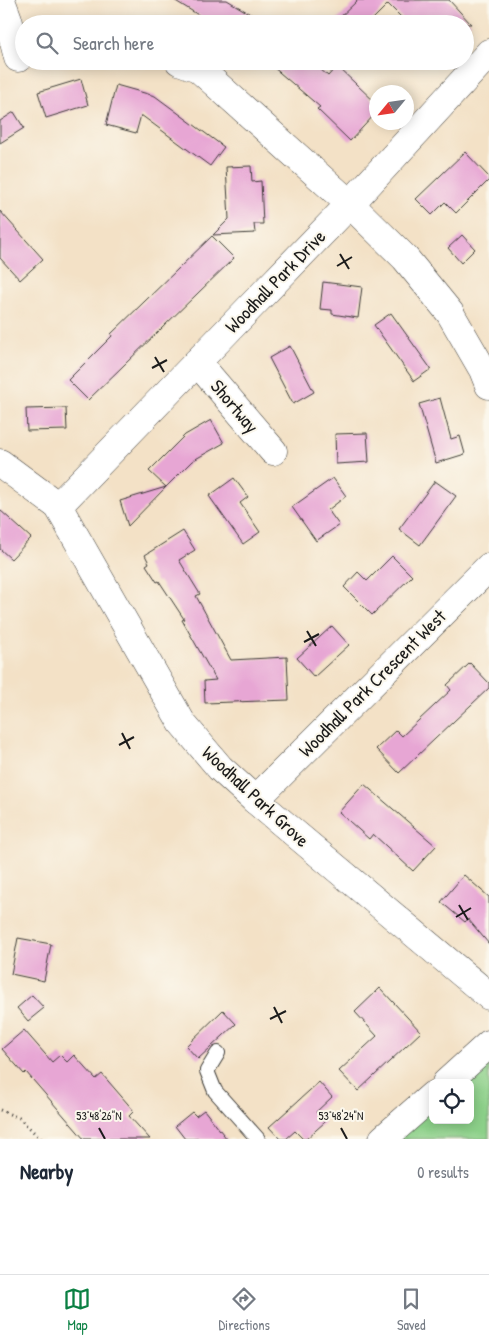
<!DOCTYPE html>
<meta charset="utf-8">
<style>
body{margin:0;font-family:"Patrick Hand",sans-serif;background:#f2f2f3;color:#1f2937}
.controls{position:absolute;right:15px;bottom:15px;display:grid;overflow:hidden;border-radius:8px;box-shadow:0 2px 12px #0003}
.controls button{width:45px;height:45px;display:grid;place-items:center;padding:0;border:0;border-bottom:1px solid #e0e1e3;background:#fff;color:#1f2937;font:25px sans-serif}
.compass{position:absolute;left:369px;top:85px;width:45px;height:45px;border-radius:50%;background:#fff;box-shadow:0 2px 12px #0003;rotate:241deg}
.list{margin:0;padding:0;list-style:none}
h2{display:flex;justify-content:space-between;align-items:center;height:65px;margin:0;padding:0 20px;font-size:21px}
h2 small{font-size:16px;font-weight:400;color:#747a83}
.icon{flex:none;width:28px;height:28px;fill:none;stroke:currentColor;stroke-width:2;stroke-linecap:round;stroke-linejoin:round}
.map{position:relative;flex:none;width:489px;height:1139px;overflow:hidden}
.search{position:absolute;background:#fff;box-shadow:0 2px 12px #0003;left:15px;right:15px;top:15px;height:55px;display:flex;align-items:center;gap:12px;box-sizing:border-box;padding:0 18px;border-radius:28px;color:#747a83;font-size:19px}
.sheet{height:135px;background:#fff}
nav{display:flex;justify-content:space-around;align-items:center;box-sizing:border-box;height:70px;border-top:1px solid #e0e1e3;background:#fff;font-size:14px;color:#747a83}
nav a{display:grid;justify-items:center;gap:2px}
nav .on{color:#0b8043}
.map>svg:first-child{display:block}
.green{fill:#8cd089;stroke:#547652}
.building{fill:#e7a6d4}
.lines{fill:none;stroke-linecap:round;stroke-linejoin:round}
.service-casing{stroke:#3c3a36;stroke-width:16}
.minor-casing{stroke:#3c3a36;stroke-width:29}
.tertiary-casing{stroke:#3c3a36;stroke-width:29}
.path{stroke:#3c3a36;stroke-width:3;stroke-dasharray:1 4;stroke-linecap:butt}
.service{stroke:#fff;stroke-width:14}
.minor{stroke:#fff;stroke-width:28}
.tertiary{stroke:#fff;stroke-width:28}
.ticks{fill:none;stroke:#1c1c1c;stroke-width:2}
.labels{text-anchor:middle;stroke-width:4;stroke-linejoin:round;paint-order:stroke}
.street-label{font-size:19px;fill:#1c1c1c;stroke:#fbf7ec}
.ticks-label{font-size:12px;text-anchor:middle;fill:#1c1c1c;stroke:#fbf7ec;stroke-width:4;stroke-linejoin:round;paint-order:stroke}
</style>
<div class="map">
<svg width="489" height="1139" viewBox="0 0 489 1139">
<rect width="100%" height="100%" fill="#fbf7ec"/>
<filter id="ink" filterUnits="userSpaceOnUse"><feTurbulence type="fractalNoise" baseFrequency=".02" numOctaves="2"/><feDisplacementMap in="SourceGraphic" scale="10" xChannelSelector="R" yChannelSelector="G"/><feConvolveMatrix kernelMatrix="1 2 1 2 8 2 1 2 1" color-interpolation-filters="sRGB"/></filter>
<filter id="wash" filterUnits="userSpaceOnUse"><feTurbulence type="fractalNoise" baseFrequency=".0096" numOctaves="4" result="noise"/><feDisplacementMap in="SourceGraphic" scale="20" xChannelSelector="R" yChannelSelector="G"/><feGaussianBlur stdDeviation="1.12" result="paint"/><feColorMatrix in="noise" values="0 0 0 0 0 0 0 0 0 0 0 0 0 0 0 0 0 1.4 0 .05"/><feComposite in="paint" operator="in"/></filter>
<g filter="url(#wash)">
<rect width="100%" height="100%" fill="#f3e1c6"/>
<!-- green -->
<path class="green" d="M489,1044V1139H383L433,1095V1120H470V1083H446Z"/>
<g id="blocks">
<!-- building -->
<g class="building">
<path d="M174,0H227L267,24H213Z"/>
<path d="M358,0H449L471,24H408L388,4L368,24H333Z"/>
<path d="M266,61H311L328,76L337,66L376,103V113L350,141L317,109L320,107Z"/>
<path d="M81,79L88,105L46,118L38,92Z"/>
<path d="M116,85L155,96L224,147L210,166L141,115L136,133L106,125Z"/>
<path d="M14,112L24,128L0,143V121Z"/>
<path d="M465,152L489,177V180L456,213L445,202L432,215L416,199Z"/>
<path d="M251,166L252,182L261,181L263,224H254L255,233L213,235L229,219L226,167Z"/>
<path d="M0,211L43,259L20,280L0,258Z"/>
<path d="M462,235L475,249L461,263L448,248Z"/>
<path d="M212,236L234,258L88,400L68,380L112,336L111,334Z"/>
<path d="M323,282L362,287L358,318L332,314V310L320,309Z"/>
<path d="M391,313L431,369L414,381L374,325Z"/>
<path d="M290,346L314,392L293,404L269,358Z"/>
<path d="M440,398L451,439L460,436L465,454L436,463L419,404Z"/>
<path d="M66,408L67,430L27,431L26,409Z"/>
<path d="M211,420L224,443L192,461L166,487L149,471L185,435Z"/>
<path d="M367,433L369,462L336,464L335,434Z"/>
<path d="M234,478L248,497L240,503L260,532L243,544L209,496Z"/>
<path d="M333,478L346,496L328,510L339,525L316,541L292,507Z"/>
<path d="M435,481L456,496L420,545L399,529Z"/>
<path d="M166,487L128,526L120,501Z"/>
<path d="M0,510L31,538L11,559L0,549Z"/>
<path d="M183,531L195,550L179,560L200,594L196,596L231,660L287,657L289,700L205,703L204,681L216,680L182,620L184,619L159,581L157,582L146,565L149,563L145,555Z"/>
<path d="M392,556L412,576L372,615L344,587L358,572L367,581Z"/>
<path d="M332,626L349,645L314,677L297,658Z"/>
<path d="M470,663L489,683V688L399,773L376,749L396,730L402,736L451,690L447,685Z"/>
<path d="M364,784L436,846L413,871L373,834L369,839L339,812Z"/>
<path d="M464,875L489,897V944L468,919L465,922L441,902Z"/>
<path d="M18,938L51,944L44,981L11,974Z"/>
<path d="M380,988L421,1032L358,1091L339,1071L377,1036L355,1012Z"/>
<path d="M32,995L44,1008L28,1021L17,1008Z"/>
<path d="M223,1010L236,1024L198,1059L186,1046Z"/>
<path d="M24,1030L52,1062L60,1055L67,1062L74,1055L96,1079L102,1074L134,1111L129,1116L150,1139H84L26,1072L24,1074L2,1049Z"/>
<path d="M319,1082L332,1097L316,1112L325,1122L306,1139H303L295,1131L286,1139H280L269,1127Z"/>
<path d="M204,1110L227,1139H185L175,1126L192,1112L196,1116Z"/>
</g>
</g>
</g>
<g filter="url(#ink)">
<use href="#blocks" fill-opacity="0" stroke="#3c3a36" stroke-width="1"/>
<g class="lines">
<defs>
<path id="service" d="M218,1053L207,1071L215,1091L258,1139"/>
<g id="minor">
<path d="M1,0L8,19L18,58"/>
<path d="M179,61L198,68L350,204L405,258L450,313L483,370L489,385"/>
<path d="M197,362L273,451"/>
<path d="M0,463L58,506L182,723L220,768L255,800L489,996"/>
<path d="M58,506L350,204L489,53"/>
<path d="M255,800L489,567"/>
</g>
<g id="tertiary">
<path d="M446,1083L489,1044"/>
<path d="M383,1139L433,1095"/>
</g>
</defs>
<!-- service casing -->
<use href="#service" class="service-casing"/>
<!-- minor casing -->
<use href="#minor" class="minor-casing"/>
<!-- tertiary casing -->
<use href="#tertiary" class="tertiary-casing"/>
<!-- path -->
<path class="path" d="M0,1110L19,1118L41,1139"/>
<!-- service -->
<use href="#service" class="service"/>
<!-- minor -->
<use href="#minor" class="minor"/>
<!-- tertiary -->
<use href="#tertiary" class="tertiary"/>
</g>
</g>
<!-- ticks -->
<path class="ticks" d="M340,254L349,269M337,266L352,257M155,357L164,372M152,368L167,360M307,631L316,646M304,642L319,634M122,733L130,749M119,745L134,737M459,905L468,920M456,917L471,908M274,1007L282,1023M270,1019L286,1011M99,1128L105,1139M341,1128L347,1139"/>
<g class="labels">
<!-- street labels -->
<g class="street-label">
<text transform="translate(275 281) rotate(-46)" y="7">Woodhall Park Drive</text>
<text transform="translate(235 406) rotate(50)" y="7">Shortway</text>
<text transform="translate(372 683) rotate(-45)" y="7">Woodhall Park Crescent West</text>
<text transform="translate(256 796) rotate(43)" y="7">Woodhall Park Grove</text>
</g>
</g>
<g class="ticks-label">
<text x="99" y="1120">53°48'26"N</text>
<text x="341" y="1120">53°48'24"N</text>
</g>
</svg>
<div class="controls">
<button><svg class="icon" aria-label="locate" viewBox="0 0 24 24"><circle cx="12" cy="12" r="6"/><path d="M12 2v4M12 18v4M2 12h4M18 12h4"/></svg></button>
</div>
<svg class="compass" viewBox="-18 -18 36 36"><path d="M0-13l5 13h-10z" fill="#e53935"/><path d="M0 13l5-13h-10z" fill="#747a83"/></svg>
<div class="search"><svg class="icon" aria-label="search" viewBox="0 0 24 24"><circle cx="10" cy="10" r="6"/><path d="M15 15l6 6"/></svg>Search here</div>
</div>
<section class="sheet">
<h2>Nearby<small>0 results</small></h2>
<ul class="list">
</ul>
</section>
<nav>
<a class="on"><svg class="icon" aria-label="map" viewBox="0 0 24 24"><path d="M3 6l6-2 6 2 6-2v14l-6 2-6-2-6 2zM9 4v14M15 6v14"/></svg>Map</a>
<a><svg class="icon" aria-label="directions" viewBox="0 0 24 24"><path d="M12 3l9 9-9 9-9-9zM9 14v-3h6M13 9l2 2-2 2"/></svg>Directions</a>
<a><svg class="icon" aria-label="saved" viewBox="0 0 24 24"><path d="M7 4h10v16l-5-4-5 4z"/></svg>Saved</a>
</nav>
